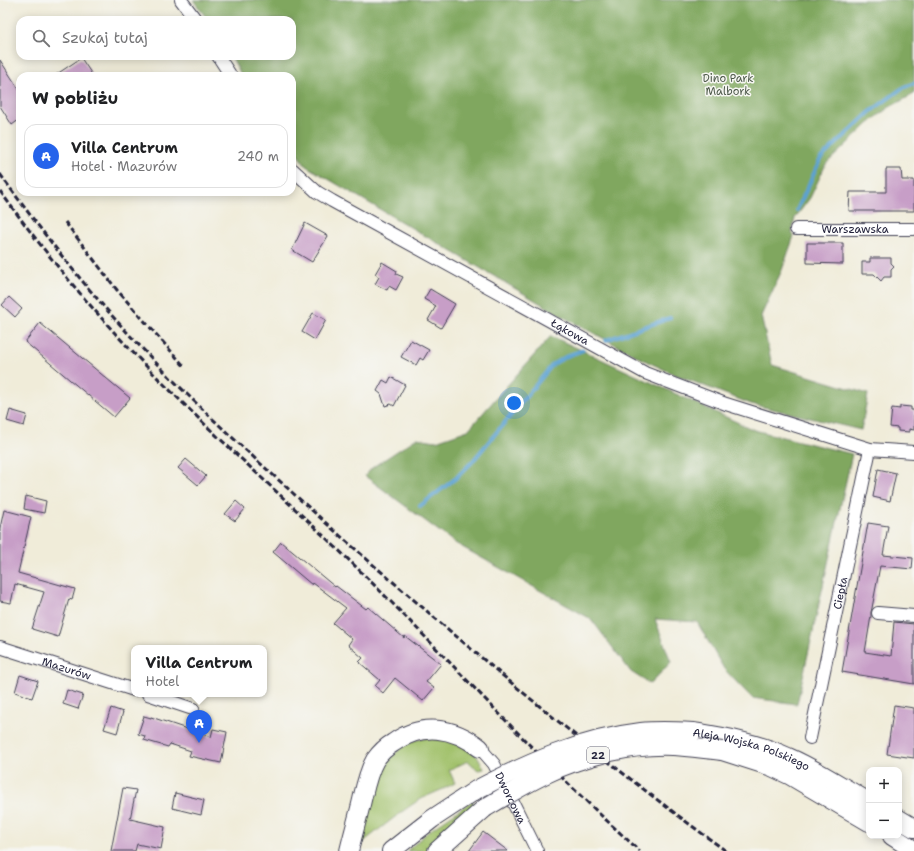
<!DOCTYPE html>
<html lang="pl">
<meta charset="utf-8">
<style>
body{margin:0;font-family:"Shantell Sans",sans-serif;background:#f2f2f2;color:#202124}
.controls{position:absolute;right:12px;bottom:12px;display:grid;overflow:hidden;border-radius:8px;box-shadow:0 2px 10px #0003}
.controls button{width:36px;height:36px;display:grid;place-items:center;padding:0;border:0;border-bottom:1px solid #e0e0e0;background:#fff;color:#202124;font:20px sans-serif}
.you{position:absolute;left:514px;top:403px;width:14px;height:14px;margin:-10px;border:3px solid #fff;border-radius:50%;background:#1a73e8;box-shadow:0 0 0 6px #1a73e833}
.badge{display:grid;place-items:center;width:26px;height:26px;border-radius:50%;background:#2563eb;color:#fff;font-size:13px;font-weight:700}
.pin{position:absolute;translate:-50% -33px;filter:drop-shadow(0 1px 2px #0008)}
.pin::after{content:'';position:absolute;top:21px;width:14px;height:12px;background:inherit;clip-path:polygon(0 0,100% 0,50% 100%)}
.popup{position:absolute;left:131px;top:645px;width:136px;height:52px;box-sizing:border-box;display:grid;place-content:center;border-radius:8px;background:#fff;filter:drop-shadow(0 1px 3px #0005);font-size:13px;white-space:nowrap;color:#757577}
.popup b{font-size:15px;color:#202124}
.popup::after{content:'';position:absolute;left:50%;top:100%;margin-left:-8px;border:8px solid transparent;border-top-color:#fff}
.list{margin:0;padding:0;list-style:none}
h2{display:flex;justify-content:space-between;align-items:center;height:52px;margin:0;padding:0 16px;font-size:17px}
h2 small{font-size:13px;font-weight:400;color:#757577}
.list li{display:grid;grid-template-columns:26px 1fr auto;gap:12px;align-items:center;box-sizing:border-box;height:64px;margin:0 8px 8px;padding:0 8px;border:1px solid #e0e0e0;border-radius:12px}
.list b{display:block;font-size:15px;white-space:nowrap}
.list p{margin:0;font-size:13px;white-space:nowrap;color:#757577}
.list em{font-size:13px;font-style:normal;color:#757577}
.icon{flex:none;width:22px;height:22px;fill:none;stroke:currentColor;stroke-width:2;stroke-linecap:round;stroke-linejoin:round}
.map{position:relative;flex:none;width:914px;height:851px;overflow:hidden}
.search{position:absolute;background:#fff;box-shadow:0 2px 10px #0003;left:16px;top:16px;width:280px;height:44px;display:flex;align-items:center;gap:10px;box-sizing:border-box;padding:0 14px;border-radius:12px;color:#757577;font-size:15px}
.panel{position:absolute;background:#fff;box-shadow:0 2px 10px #0003;left:16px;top:72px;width:280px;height:124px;border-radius:12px}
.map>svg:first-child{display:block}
.green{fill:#a1c16a;stroke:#627252}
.forest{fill:#80a75e;stroke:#51644c}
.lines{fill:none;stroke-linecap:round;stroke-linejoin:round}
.stream{stroke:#5ca2d2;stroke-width:4}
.building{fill:#c79ec7}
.minor-casing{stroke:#414053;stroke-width:14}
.primary-casing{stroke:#414053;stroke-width:20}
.minor{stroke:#fff;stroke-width:12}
.primary{stroke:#fff;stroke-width:18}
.rail{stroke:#22223b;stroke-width:3;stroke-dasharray:6 3;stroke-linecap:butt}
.primary-bridge-casing{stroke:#414053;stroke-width:20;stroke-linecap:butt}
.primary-bridge{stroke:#fff;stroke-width:18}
.labels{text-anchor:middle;stroke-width:3;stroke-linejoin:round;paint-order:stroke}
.shield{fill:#f6f6f2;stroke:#626272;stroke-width:1}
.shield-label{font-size:10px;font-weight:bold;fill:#22223b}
.park-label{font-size:11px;fill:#4e5a4b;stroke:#f6f6f2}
.street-label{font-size:11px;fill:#22223b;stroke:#f6f6f2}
</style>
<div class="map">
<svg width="914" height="851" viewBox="0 0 914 851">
<rect width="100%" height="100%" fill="#f6f6f2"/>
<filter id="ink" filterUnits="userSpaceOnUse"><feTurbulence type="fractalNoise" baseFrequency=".025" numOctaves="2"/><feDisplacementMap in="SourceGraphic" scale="8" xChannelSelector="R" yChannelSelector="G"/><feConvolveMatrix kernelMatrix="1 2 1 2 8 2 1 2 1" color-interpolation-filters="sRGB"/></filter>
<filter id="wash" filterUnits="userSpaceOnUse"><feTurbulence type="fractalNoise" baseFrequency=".012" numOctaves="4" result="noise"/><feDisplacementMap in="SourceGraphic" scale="16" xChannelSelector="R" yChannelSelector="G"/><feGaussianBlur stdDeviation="0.9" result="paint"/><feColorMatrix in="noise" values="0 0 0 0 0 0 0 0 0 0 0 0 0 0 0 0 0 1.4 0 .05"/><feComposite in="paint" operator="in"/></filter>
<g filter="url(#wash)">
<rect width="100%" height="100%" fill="#f0ecd9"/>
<!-- green -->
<g class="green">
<path d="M427,738C443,739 461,741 473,752C478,756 481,763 484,769L478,770L468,761L449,770L455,783C442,791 428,794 416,802C396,815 378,831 359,845C367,812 371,772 399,750C404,746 409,742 415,740C419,739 423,739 427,738Z"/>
<path d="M472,801L475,806L458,819L426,851H407L429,831Z"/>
</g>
<!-- forest -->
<g class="forest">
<path d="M193,0H914V94L888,108L868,124L826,164L810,198L795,218L792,233L794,236L782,270L761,316L772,365L868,394L861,430L751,404L676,375L648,362L567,319L306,166L292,147V76H242L231,56H292V20H208Z"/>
<path d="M551,336L754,430L852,454L797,704L752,698L724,669L697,622L655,619L671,662L650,684L631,672L591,619L455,543L365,476L373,467L417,438L436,441L468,430Z"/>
</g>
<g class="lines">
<!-- stream -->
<g class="stream">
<path d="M797,210L821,158L870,112L901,89L914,83"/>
<path d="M606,340L670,318"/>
<path d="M420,506L456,478L472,462L553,364L569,355L583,350"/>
</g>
</g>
<g id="blocks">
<!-- building -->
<g class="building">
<path d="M81,58L93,76H54Z"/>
<path d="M0,60L20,91V119L12,125L0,106Z"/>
<path d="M886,169H901L902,180H914V211H849L850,192H886Z"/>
<path d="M305,223L328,236L312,262L292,250Z"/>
<path d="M807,243H843V264L807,263Z"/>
<path d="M870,258H891V263L894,266L891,269V277H884L881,281L874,274H862V262H870Z"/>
<path d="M382,262L397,271L396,274L403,277L396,290L389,286L387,290L375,284L379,277L375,274Z"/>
<path d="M430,289L455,304L441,328L428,320L436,306L424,299Z"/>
<path d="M9,297L22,309L15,317L2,305Z"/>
<path d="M313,313L326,320L315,340L302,332Z"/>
<path d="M40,323L130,398L114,417L25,342Z"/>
<path d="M411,340L429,350L423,360L420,358L416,365L401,357Z"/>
<path d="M391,377L405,385L394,406L391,404L385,406L381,394L377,391L383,380L388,383Z"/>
<path d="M900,406L911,407V410H914V430L909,429V432L898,431V428L890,427L892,408L900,409Z"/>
<path d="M10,410L27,415L24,426L7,421Z"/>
<path d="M186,459L206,476L198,485L178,468Z"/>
<path d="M878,469L896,473L890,501L873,497Z"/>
<path d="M26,496L46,501L44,513L24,509Z"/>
<path d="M236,501L245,509L235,521L225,514Z"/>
<path d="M4,510L31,517L18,573L75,589L72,600L69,599L58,637L32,629L44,592L15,584L11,603L0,601V528Z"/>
<path d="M868,523L888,526L883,555L913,558L912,569L880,566L872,608L871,612V616L865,652L891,656L894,622L914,624V684L842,672Z"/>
<path d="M281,542L335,587L336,586L366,609L368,607L404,638L405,636L441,664L426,682L434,688L423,701L395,678L383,693L375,686L380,680L359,662L363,658L348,645L352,639L333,623L346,608L313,583L312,585L273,552Z"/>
<path d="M20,675L38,681L32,698L15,692Z"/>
<path d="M67,690L83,695L78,709L63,704Z"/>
<path d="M894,705L914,708V758L887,754Z"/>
<path d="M111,708L123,712L117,733L104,729Z"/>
<path d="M144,716L151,718V717L211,737L213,729L227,732L221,763L189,756L191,751L170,744L168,747L144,740L145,736L138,734Z"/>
<path d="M123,788L136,790L130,819L165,827L161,849L137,844L135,851H111Z"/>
<path d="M175,793L204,800L201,815L172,808Z"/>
<path d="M483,832L508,851H469Z"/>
</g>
</g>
</g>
<g filter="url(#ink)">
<use href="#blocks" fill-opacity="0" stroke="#414053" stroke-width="1"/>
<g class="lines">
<defs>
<g id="minor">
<path d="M181,0L196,20"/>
<path d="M218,56L231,76"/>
<path id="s1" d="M292,169L317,192L332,201L645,373L726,404L870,449L914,452"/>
<path id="s2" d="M796,229H914"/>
<path d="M878,613L914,616"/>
<path id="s3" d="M0,647L134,690"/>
<path d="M148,694L193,709"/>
<path id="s4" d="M810,738L870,449"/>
<path id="s5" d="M480,748L494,764L537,851"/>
</g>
<g id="primary">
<path id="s6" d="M693,732C725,737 758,743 788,757C816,769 842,787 869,802"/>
<path d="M722,751L772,767L789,775L869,822"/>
<path d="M899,819L914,828"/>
<path d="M892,836L914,850"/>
<path d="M349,851C353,834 358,817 362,800C365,787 368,772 375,760C380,753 386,747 393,743C422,722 453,727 480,748"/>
<path d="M391,851L432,819L476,790"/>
<path d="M437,851L485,808"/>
</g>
</defs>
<!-- minor casing -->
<use href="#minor" class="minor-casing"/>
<!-- primary casing -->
<use href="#primary" class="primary-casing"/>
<!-- minor -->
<use href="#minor" class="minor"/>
<!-- primary -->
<use href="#primary" class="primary"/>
<!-- rail -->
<g class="rail">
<path d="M0,174C39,228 80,281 125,330C168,377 214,421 261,464C306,505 352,547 399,587C505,679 613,769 726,851"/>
<path d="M0,191C45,253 94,313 148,368C214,436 285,498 352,563C449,658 539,761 640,851"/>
<path d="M65,222L117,290L185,367"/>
</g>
<defs>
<g id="primary-bridge">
<path d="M476,790C528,763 582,739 641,732C658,730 676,731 693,732"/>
<path d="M485,808C505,796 525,784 546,774C583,756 632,744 673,746C690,747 706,749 722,751"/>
</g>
</defs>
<!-- primary-bridge casing -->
<use href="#primary-bridge" class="primary-bridge-casing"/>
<!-- primary-bridge -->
<use href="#primary-bridge" class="primary-bridge"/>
</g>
</g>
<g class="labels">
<!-- shield labels -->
<rect class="shield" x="587" y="747" width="22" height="16" rx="3"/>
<g class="shield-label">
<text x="598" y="759">22</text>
</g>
<!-- park labels -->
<g class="park-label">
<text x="728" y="82">Dino Park<tspan x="728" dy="13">Malbork</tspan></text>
</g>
<!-- street labels -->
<g class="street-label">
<text dy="4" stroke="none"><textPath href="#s2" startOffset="59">Warszawska</textPath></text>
<text dy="4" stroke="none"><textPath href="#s1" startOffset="323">Łąkowa</textPath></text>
<text dy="4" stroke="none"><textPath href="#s4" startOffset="148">Ciepła</textPath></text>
<text dy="4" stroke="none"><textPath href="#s3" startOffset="70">Mazurów</textPath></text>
<text dy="4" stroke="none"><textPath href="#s6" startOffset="61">Aleja Wojska Polskiego</textPath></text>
<text dy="4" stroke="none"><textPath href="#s5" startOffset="59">Dworcowa</textPath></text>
</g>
</g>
</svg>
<div class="controls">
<button>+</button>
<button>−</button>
</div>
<div class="you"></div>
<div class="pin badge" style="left:199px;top:743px">A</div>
<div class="popup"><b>Villa Centrum</b>Hotel</div>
<div class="search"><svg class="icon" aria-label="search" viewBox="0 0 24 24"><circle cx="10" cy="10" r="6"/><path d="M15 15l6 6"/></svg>Szukaj tutaj</div>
<section class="panel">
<h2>W pobliżu<small></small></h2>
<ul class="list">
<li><span class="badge">A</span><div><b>Villa Centrum</b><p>Hotel · Mazurów</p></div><em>240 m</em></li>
</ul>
</section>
</div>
